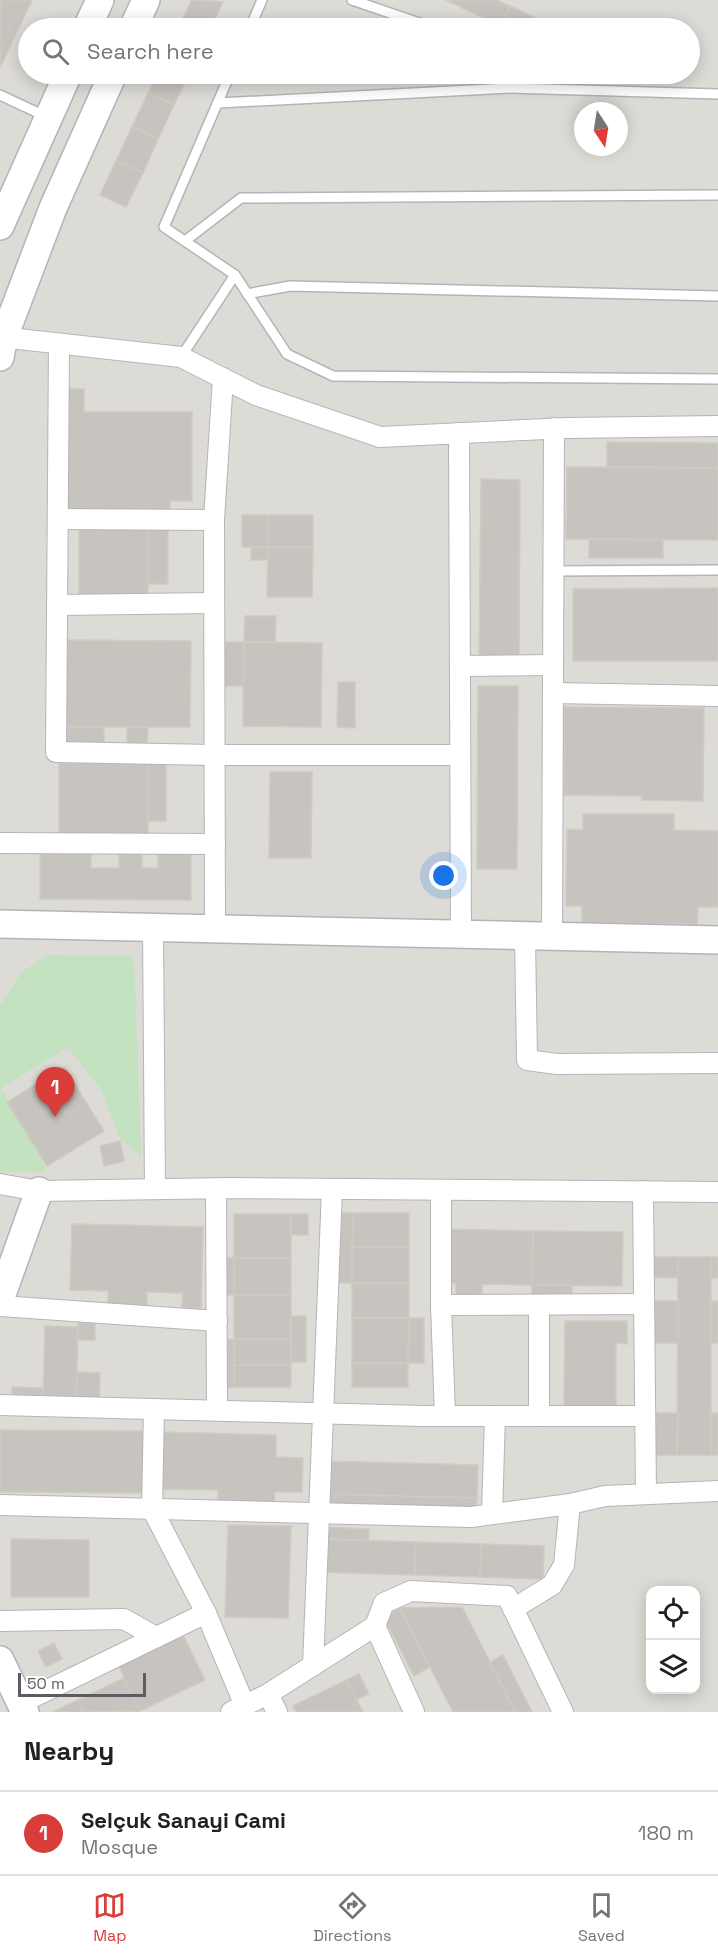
<!DOCTYPE html>
<meta charset="utf-8">
<style>
body{margin:0;font-family:"Space Grotesk",sans-serif;background:#f6f6f6;color:#202124}
.controls{position:absolute;right:18px;bottom:18px;display:grid;overflow:hidden;border-radius:12px;box-shadow:0 3px 15px #0003}
.controls button{width:54px;height:54px;display:grid;place-items:center;padding:0;border:0;border-bottom:2px solid #e0e0e0;background:#fff;color:#202124;font:30px sans-serif}
.compass{position:absolute;left:574px;top:102px;width:54px;height:54px;border-radius:50%;background:#fff;box-shadow:0 3px 15px #0003;rotate:168deg}
.scale{position:absolute;left:18px;bottom:15px;width:128px;box-sizing:border-box;padding-left:6px;border:3px solid #5a5e62;border-top:0;font-size:16px;line-height:21px;white-space:nowrap;color:#5a5e62;-webkit-text-stroke:4px #fff;paint-order:stroke}
.you{position:absolute;left:444px;top:876px;width:21px;height:21px;margin:-15px;border:4px solid #fff;border-radius:50%;background:#1a73e8;box-shadow:0 0 0 9px #1a73e833}
.badge{display:grid;place-items:center;width:39px;height:39px;border-radius:50%;background:#da3c3a;color:#fff;font-size:20px;font-weight:700}
.pin{position:absolute;translate:-50% -50px;filter:drop-shadow(0 2px 3px #0008)}
.pin::after{content:'';position:absolute;top:32px;width:21px;height:18px;background:inherit;clip-path:polygon(0 0,100% 0,50% 100%)}
.list{margin:0;padding:0;list-style:none}
h2{display:flex;justify-content:space-between;align-items:center;height:78px;margin:0;padding:0 24px;font-size:26px}
h2 small{font-size:20px;font-weight:400;color:#757577}
.list li{display:grid;grid-template-columns:39px 1fr auto;gap:18px;align-items:center;box-sizing:border-box;height:84px;padding:0 24px;border-top:2px solid #e0e0e0}
.list b{display:block;font-size:22px;white-space:nowrap}
.list p{margin:0;font-size:20px;white-space:nowrap;color:#757577}
.list em{font-size:20px;font-style:normal;color:#757577}
.icon{flex:none;width:33px;height:33px;fill:none;stroke:currentColor;stroke-width:2;stroke-linecap:round;stroke-linejoin:round}
.map{position:relative;flex:none;width:718px;height:1712px;overflow:hidden}
.search{position:absolute;background:#fff;box-shadow:0 3px 15px #0003;left:18px;right:18px;top:18px;height:66px;display:flex;align-items:center;gap:15px;box-sizing:border-box;padding:0 21px;border-radius:33px;color:#757577;font-size:22px}
.sheet{height:162px;background:#fff}
nav{display:flex;justify-content:space-around;align-items:center;box-sizing:border-box;height:84px;border-top:2px solid #e0e0e0;background:#fff;font-size:16px;color:#757577}
nav a{display:grid;justify-items:center;gap:3px}
nav .on{color:#da3c3a}
.map>svg:first-child{display:block}
.industrial{fill:#dddbd6;fill-rule:evenodd}
.green{fill:#c2e2c0}
.building{fill:#c7c4bf;stroke:#d0cac1;stroke-width:1.5}
.lines{fill:none;stroke-linecap:round;stroke-linejoin:round}
.lane-casing{stroke:#b3b5b8;stroke-width:12}
.street-casing{stroke:#b3b5b8;stroke-width:22}
.secondary-casing{stroke:#b1b5b9;stroke-width:30}
.lane{stroke:#fff;stroke-width:9}
.street{stroke:#fff;stroke-width:20}
.secondary{stroke:#fff;stroke-width:27}
</style>
<div class="map">
<svg width="718" height="1712" viewBox="0 0 718 1712">
<rect width="100%" height="100%" fill="#ece9e2"/>
<!-- industrial -->
<path class="industrial" d="M0,0H718V1712H0ZM28,28H690V74H28ZM583,111H619V147H583ZM650,1590H696V1690H650Z"/>
<!-- green -->
<path class="green" d="M47,955L134,956L141,1157L119,1137L102,1091L68,1047L1,1088L29,1133L47,1172L0,1171V1006L22,972Z"/>
<!-- building -->
<g class="building">
<path d="M0,0H32L0,68Z"/>
<path d="M192,0L223,2L210,28H190L180,24Z"/>
<path d="M446,0H496L510,6L500,26Z"/>
<path d="M510,6L556,28H506L500,26Z"/>
<path d="M157,74H189L174,105L148,93Z"/>
<path d="M148,93L174,105L158,139L132,127Z"/>
<path d="M132,127L158,139L143,173L116,161Z"/>
<path d="M116,161L143,173L126,207L100,195Z"/>
<path d="M61,389H84V412H192V501H170V516H60Z"/>
<path d="M607,442L718,443V468L607,467Z"/>
<path d="M567,467L718,468V540L566,539Z"/>
<path d="M481,479L520,480L519,661H479Z"/>
<rect x="242" y="515" width="26" height="32"/>
<rect x="268" y="515" width="45" height="32"/>
<path d="M79,528L148,529V604H79Z"/>
<rect x="148" y="529" width="20" height="55"/>
<path d="M589,539L663,540V558H589Z"/>
<rect x="251" y="547" width="17" height="13"/>
<path d="M268,547H313L312,597H267Z"/>
<path d="M718,588V661H573V589Z"/>
<path d="M245,616H276L275,642H244Z"/>
<path d="M59,640L191,641L190,727H59Z"/>
<path d="M224,642H244V686H223Z"/>
<path d="M244,642L322,643L321,727L243,726Z"/>
<path d="M338,682H355V728L337,727Z"/>
<path d="M478,686H518L517,869H477Z"/>
<path d="M564,707L704,708L703,801L642,800V796L564,795Z"/>
<rect x="59" y="727" width="45" height="18"/>
<path d="M127,727H148L147,743H127Z"/>
<rect x="59" y="763" width="89" height="78"/>
<rect x="148" y="763" width="18" height="58"/>
<path d="M270,772H312L311,858H269Z"/>
<path d="M583,814H674V830L718,831V907H698L697,924L582,923V906H566L567,829L583,830Z"/>
<path d="M40,852H91V868H119V852H142V868H158V852L191,853V900L40,899Z"/>
<path d="M64,1067L104,1131L47,1166L7,1102Z"/>
<path d="M120,1141L124,1161L104,1166L100,1146Z"/>
<path d="M335,1213H353L352,1283H335Z"/>
<path d="M353,1213H409V1247H352Z"/>
<rect x="234" y="1214" width="57" height="44"/>
<rect x="291" y="1214" width="17" height="21"/>
<path d="M72,1224L203,1227L201,1308H182L183,1293L147,1292V1307L108,1306V1291L70,1290Z"/>
<path d="M444,1229L533,1231L532,1285L482,1284V1300H456V1283H443Z"/>
<path d="M533,1231L623,1232L622,1286L532,1285Z"/>
<rect x="352" y="1247" width="57" height="36"/>
<path d="M648,1257H678V1278L648,1277Z"/>
<path d="M678,1257H711V1455H677Z"/>
<rect x="711" y="1257" width="7" height="21"/>
<rect x="223" y="1258" width="11" height="37"/>
<rect x="234" y="1258" width="57" height="37"/>
<rect x="352" y="1283" width="57" height="35"/>
<path d="M532,1285H572V1300L532,1299Z"/>
<rect x="234" y="1295" width="57" height="44"/>
<rect x="648" y="1301" width="30" height="42"/>
<rect x="711" y="1301" width="7" height="42"/>
<rect x="291" y="1316" width="15" height="46"/>
<path d="M352,1318H409L408,1363H352Z"/>
<path d="M409,1318H424V1363H408Z"/>
<path d="M565,1321H627V1344L616,1343V1406H564Z"/>
<rect x="78" y="1323" width="17" height="17"/>
<path d="M45,1326L78,1327L76,1406L43,1405Z"/>
<path d="M234,1339V1387L219,1388V1340Z"/>
<rect x="234" y="1339" width="57" height="26"/>
<rect x="352" y="1363" width="56" height="24"/>
<rect x="234" y="1365" width="57" height="22"/>
<path d="M77,1372L100,1373L99,1406H76Z"/>
<path d="M12,1387L43,1388V1405L12,1404Z"/>
<path d="M647,1413H678L677,1455H647Z"/>
<rect x="711" y="1413" width="7" height="42"/>
<path d="M0,1430L145,1431V1493L0,1492Z"/>
<path d="M160,1432L276,1435V1457L303,1458L302,1492H275L274,1506L217,1505L218,1490L159,1489Z"/>
<path d="M323,1461L478,1465L477,1498L322,1494Z"/>
<path d="M322,1494L477,1498L476,1510L322,1506Z"/>
<path d="M228,1525L291,1526L288,1618L225,1617Z"/>
<path d="M321,1527L369,1529L368,1541L321,1539Z"/>
<path d="M11,1539L89,1540V1597H11Z"/>
<path d="M321,1539L416,1542L415,1575L320,1572Z"/>
<path d="M416,1542L481,1544L480,1577L415,1575Z"/>
<path d="M481,1544L544,1546L543,1579L480,1577Z"/>
<path d="M462,1607L490,1662L515,1712H453L400,1608Z"/>
<path d="M400,1608L430,1667L414,1676L383,1616Z"/>
<path d="M182,1633L205,1680L140,1711L118,1664Z"/>
<path d="M54,1643L62,1659L46,1667L38,1651Z"/>
<path d="M503,1655L532,1712H515L490,1662Z"/>
<path d="M359,1674L369,1694L356,1700L346,1680Z"/>
<path d="M124,1678L140,1711L84,1712L78,1700Z"/>
<path d="M346,1680L363,1712H296L293,1706Z"/>
<path d="M78,1700L84,1712H53Z"/>
</g>
<g class="lines">
<defs>
<g id="lane">
<path d="M352,0L434,28"/>
<path d="M250,28L262,0"/>
<path d="M230,74L164,227L235,275L287,354L333,376L718,379"/>
<path d="M500,74L510,88L718,94"/>
<path d="M0,95L47,117"/>
<path d="M218,103L510,88"/>
<path d="M185,241L241,198L718,195"/>
<path d="M247,294L290,286L718,296"/>
<path d="M181,357L235,275"/>
<path d="M553,571L718,570"/>
</g>
<g id="street">
<path d="M0,337L181,357L256,395L380,437L567,428L718,426"/>
<path d="M59,344L56,752L214,755H460"/>
<path d="M459,433L461,936"/>
<path d="M58,519L214,520"/>
<path d="M57,605L214,603"/>
<path d="M460,666L553,665"/>
<path d="M553,693L718,696"/>
<path d="M0,843L215,844"/>
<path d="M153,928L155,1189"/>
<path d="M215,930L214,520L223,378"/>
<path d="M525,937L527,1060L557,1064L718,1063"/>
<path d="M552,938L554,428"/>
<path d="M0,1184L39,1191L230,1188L718,1192"/>
<path d="M216,1189L217,1410"/>
<path d="M441,1191V1305L445,1416"/>
<path d="M643,1191L646,1494"/>
<path d="M441,1305L644,1304"/>
<path d="M0,1306L217,1321"/>
<path d="M0,1405L422,1416H645"/>
<path d="M154,1409L152,1509L206,1613L245,1706"/>
<path d="M539,1416V1305"/>
<path d="M0,1505L471,1517L570,1504"/>
<path d="M492,1514L495,1416"/>
<path d="M513,1609L552,1585L564,1565L570,1504L605,1496L718,1491"/>
<path d="M0,1621L124,1619L156,1637"/>
<path d="M375,1626L384,1603L411,1591L507,1596L563,1712"/>
<path d="M313,1666L332,1189"/>
<path d="M268,1694L277,1712"/>
<path d="M21,1703L206,1613"/>
<path d="M231,1712L268,1694L375,1626L414,1712"/>
</g>
<g id="secondary">
<path d="M87,28L100,0"/>
<path d="M133,28L146,0"/>
<path d="M0,226L68,74"/>
<path d="M0,357L4,337L53,208L113,74"/>
<path d="M0,924L718,940"/>
<path d="M0,1300L39,1191"/>
<path d="M0,1660L25,1712"/>
</g>
</defs>
<!-- lane casing -->
<use href="#lane" class="lane-casing"/>
<!-- street casing -->
<use href="#street" class="street-casing"/>
<!-- secondary casing -->
<use href="#secondary" class="secondary-casing"/>
<!-- lane -->
<use href="#lane" class="lane"/>
<!-- street -->
<use href="#street" class="street"/>
<!-- secondary -->
<use href="#secondary" class="secondary"/>
</g>
</svg>
<div class="controls">
<button><svg class="icon" aria-label="locate" viewBox="0 0 24 24"><circle cx="12" cy="12" r="6"/><path d="M12 2v4M12 18v4M2 12h4M18 12h4"/></svg></button>
<button><svg class="icon" aria-label="layers" viewBox="0 0 24 24"><path d="M12 4l9 5-9 5-9-5zM3 14l9 5 9-5"/></svg></button>
</div>
<svg class="compass" viewBox="-18 -18 36 36"><path d="M0-13l5 13h-10z" fill="#e53935"/><path d="M0 13l5-13h-10z" fill="#757577"/></svg>
<div class="scale">50 m</div>
<div class="you"></div>
<div class="pin badge" style="left:55px;top:1117px">1</div>
<div class="search"><svg class="icon" aria-label="search" viewBox="0 0 24 24"><circle cx="10" cy="10" r="6"/><path d="M15 15l6 6"/></svg>Search here</div>
</div>
<section class="sheet">
<h2>Nearby<small></small></h2>
<ul class="list">
<li><span class="badge">1</span><div><b>Selçuk Sanayi Cami</b><p>Mosque</p></div><em>180 m</em></li>
</ul>
</section>
<nav>
<a class="on"><svg class="icon" aria-label="map" viewBox="0 0 24 24"><path d="M3 6l6-2 6 2 6-2v14l-6 2-6-2-6 2zM9 4v14M15 6v14"/></svg>Map</a>
<a><svg class="icon" aria-label="directions" viewBox="0 0 24 24"><path d="M12 3l9 9-9 9-9-9zM9 14v-3h6M13 9l2 2-2 2"/></svg>Directions</a>
<a><svg class="icon" aria-label="saved" viewBox="0 0 24 24"><path d="M7 4h10v16l-5-4-5 4z"/></svg>Saved</a>
</nav>
